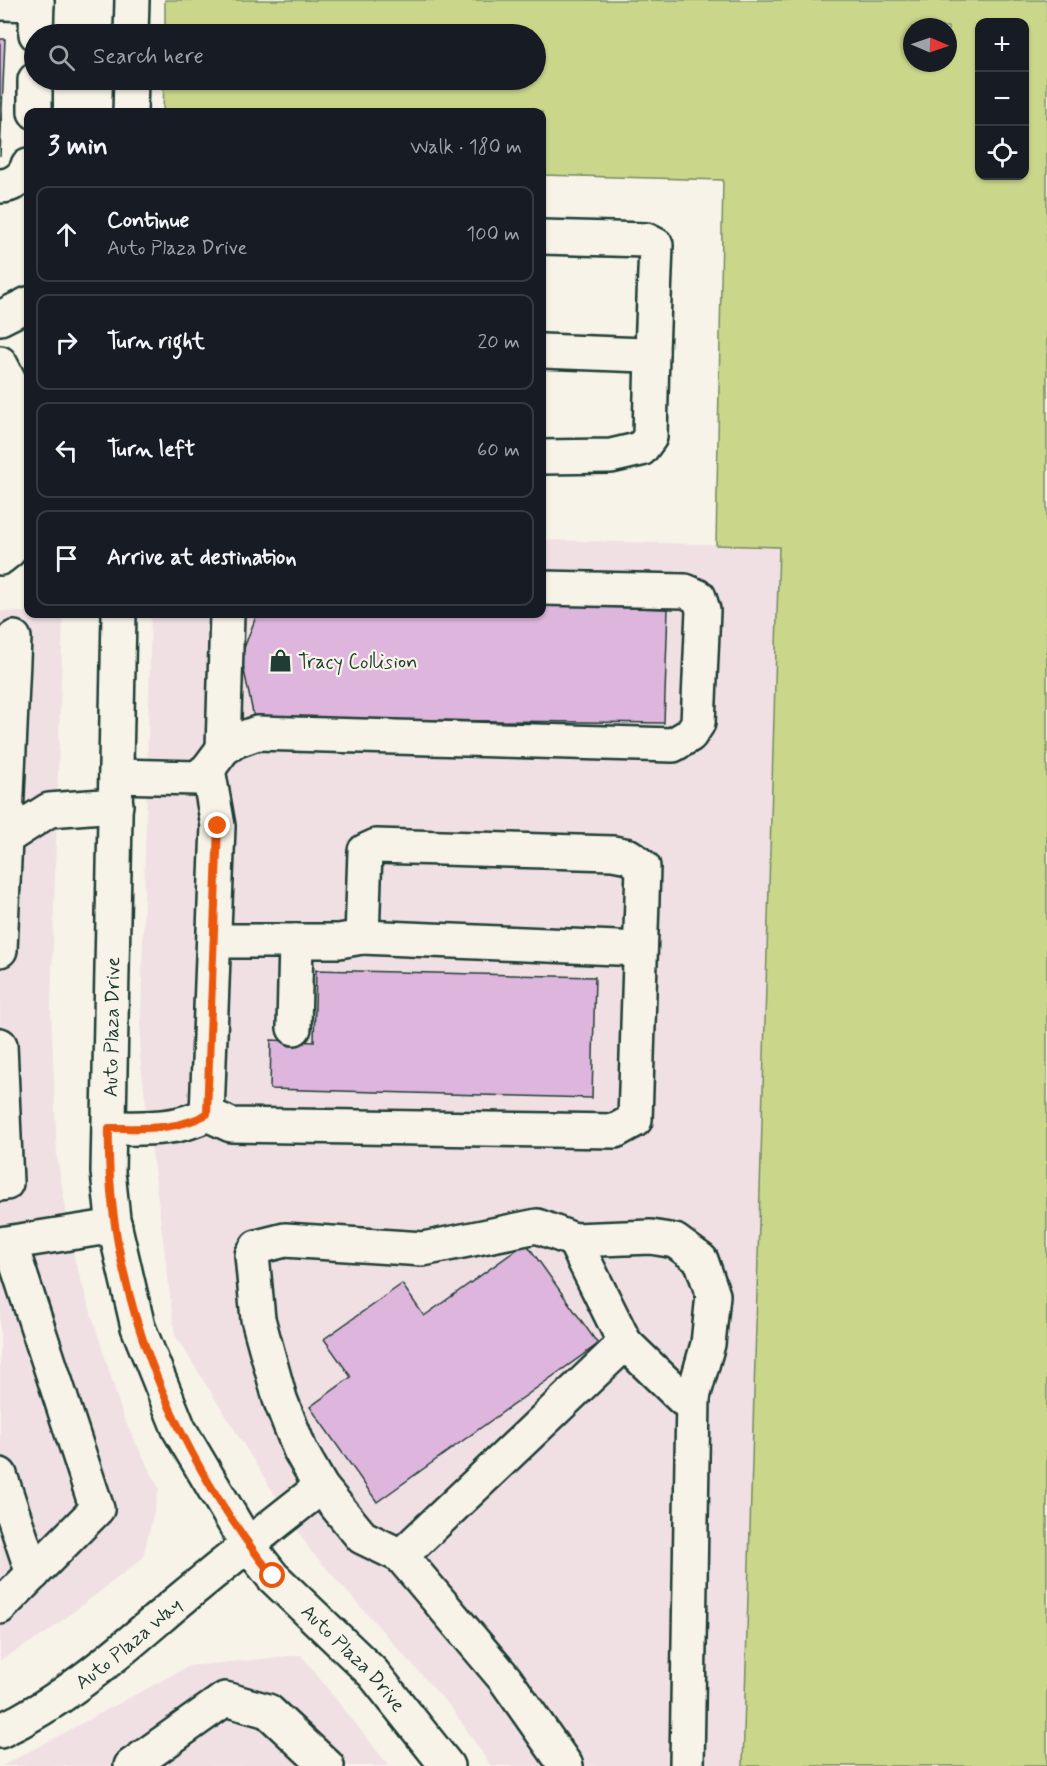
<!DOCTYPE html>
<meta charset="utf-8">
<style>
body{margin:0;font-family:Mynerve,sans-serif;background:#242831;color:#f1f3f6}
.controls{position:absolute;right:18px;top:18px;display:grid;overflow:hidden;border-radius:12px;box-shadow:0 2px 4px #0004}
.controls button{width:54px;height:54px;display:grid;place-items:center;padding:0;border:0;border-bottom:2px solid #363941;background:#171b24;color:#f1f3f6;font:30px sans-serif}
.compass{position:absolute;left:903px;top:18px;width:54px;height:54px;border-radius:50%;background:#171b24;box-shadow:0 2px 4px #0004;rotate:92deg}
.stop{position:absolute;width:18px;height:18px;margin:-14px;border:4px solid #ea580c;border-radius:50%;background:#fff}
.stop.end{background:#ea580c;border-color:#fff;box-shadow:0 2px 6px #0008}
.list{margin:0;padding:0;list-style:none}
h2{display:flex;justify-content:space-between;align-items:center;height:78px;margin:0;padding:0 24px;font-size:26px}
h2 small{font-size:20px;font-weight:400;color:#9ea1a6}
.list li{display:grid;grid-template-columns:39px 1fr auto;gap:18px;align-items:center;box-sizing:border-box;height:96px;margin:0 12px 12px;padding:0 12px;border:2px solid #363941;border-radius:12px}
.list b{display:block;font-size:22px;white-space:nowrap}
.list p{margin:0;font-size:20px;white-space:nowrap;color:#9ea1a6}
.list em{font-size:20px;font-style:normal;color:#9ea1a6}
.icon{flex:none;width:33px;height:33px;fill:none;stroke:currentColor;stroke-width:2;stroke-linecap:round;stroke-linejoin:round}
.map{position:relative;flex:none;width:1047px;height:1766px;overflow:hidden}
.search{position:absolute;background:#171b24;box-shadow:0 2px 4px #0004;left:24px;top:24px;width:522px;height:66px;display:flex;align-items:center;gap:15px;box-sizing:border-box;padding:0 21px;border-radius:33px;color:#9ea1a6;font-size:22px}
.panel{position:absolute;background:#171b24;box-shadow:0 2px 4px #0004;left:24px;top:108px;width:522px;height:510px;border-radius:12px}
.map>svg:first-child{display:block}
.built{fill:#f0e0e4}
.green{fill:#cad78b;stroke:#748a60;stroke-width:1.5;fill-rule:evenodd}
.building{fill:#deb5dc;stroke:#1f3d34;stroke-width:1.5}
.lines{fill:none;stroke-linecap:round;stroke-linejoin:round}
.minor-casing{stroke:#1f3d34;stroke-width:38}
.minor{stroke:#f7f3e8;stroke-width:33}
.route{stroke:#ea580c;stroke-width:8}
.labels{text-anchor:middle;stroke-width:4.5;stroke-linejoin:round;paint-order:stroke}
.poi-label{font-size:20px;fill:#1f3d34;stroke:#f7f3e8;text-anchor:start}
.street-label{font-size:20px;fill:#1f3d34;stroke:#f7f3e8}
</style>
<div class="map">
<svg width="1047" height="1766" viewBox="0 0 1047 1766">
<rect width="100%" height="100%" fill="#f7f3e8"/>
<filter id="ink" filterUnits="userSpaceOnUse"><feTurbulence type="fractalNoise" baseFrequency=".0167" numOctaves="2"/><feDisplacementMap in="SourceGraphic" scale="12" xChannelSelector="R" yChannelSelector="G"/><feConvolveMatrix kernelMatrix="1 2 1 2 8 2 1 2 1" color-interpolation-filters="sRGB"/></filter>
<g filter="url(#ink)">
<!-- built -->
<g class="built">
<path d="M542,540L779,546L743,1766H491L453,1710L310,1550L175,1335L140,1057L151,614H542Z"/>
<path d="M0,611L63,614L51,1006L57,1158L75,1261L124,1419L159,1489L143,1558L45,1634L0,1660Z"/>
<path d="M301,1655L389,1766H2L189,1666Z"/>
</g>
<!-- green -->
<path class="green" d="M165,0H1047V1766H743L779,547L716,545L723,180L542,175V112H163L164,80H536V34H165ZM980,22H1024V176H980ZM912,27H948V63H912Z"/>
<!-- building -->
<g class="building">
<path d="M0,39H5L0,156Z"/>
<path d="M542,605L668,609L664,723L254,718L241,656L257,614H542Z"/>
<path d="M316,970L595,977L592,1098L270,1089L271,1040L314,1042Z"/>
<path d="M526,1243L598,1344L377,1502L310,1407L351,1377L324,1339L402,1284L424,1316Z"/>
</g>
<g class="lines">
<defs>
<g id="minor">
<path d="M0,3L37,4"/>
<path d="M36,34L37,0"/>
<path d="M131,34L132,0"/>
<path d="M35,112V80"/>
<path d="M130,112L131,80"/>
<path d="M0,186C13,186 25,177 28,165"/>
<path d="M542,237L646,240L656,245L652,352L644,355L542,351"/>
<path d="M0,318L28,304"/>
<path d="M0,363L12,386L9,551L0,558"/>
<path d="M542,457L611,456L641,449L650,437L652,352"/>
<path id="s1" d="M119,614L108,1172L113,1219L138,1327L179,1429L247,1544L273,1577L373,1673L447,1766"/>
<path d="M223,749L227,614"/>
<path d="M116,776L197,778L208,769L223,749L235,741L257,733L673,745L690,735L698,723L703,610L699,597L685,591L542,588"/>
<path d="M0,836L7,837L49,810L116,805"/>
<path d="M362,937L640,949"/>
<path d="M0,950L14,638"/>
<path d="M294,1028L296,941"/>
<path d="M0,1045L6,1183L0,1184"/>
<path d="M207,1114L231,1125L615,1131L635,1120L643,867L629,856L613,853L376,846L365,851L362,937L339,941H214"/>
<path d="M109,1128C143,1128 176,1131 207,1114L218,826L208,769"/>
<path d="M574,1240L625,1343"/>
<path d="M0,1244L115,1226"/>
<path d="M0,1475L33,1574"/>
<path d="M401,1556L625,1343L683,1399L693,1397L708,1344L713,1295L701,1260L675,1241L651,1237L574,1240L537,1226L423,1249L285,1240L257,1247L252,1255L258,1319L280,1399L300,1450L321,1487L362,1537L401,1556L505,1679L566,1766"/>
<path d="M0,1607L97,1509L10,1243"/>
<path id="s2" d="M0,1731C66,1700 119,1652 174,1605C222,1565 271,1526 321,1487"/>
<path d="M131,1766L225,1699L268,1711L327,1766"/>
<path d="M687,1766L693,1397"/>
</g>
</defs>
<!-- minor casing -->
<use href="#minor" class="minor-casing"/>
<!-- minor -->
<use href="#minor" class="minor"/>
</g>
</g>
<g class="lines" filter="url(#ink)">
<!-- route -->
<path class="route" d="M218,826L207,1114C176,1131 143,1128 109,1128C105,1289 174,1452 273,1576"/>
</g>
<!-- icons -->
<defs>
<symbol id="shop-bare" viewBox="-9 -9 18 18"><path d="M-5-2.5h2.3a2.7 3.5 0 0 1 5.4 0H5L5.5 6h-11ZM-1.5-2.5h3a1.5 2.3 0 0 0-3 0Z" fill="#1f3d34" stroke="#f7f3e8" stroke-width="2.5" paint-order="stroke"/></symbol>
</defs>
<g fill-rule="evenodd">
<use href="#shop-bare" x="264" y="644" width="33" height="33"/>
</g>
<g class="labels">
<!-- poi labels -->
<g class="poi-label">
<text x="298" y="668">Tracy Collision</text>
</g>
<!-- street labels -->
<g class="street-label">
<text transform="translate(111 1027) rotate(-89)" y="7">Auto Plaza Drive</text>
<text dy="7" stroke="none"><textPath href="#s2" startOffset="156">Auto Plaza Way</textPath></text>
<text dy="7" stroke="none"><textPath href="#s1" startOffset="1116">Auto Plaza Drive</textPath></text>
</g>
</g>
</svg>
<div class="controls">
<button>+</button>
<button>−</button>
<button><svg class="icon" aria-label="locate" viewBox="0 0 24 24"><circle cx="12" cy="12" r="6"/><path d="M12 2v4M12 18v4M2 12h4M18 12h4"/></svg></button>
</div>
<svg class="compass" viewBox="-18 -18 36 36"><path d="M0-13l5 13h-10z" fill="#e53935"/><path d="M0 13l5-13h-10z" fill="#9ea1a6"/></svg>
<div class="stop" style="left:273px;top:1576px"></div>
<div class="stop end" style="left:218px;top:826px"></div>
<div class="search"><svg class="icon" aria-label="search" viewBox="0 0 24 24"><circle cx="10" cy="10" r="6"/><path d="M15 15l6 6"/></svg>Search here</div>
<section class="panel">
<h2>3 min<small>Walk · 180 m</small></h2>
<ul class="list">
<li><svg class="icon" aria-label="ahead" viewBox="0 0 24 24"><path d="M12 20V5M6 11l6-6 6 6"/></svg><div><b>Continue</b><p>Auto Plaza Drive</p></div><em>100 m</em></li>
<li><svg class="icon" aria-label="right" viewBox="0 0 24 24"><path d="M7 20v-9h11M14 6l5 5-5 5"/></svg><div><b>Turn right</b></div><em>20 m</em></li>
<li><svg class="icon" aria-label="left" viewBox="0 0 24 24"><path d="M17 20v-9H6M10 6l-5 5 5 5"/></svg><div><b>Turn left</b></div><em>60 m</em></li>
<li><svg class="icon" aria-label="arrive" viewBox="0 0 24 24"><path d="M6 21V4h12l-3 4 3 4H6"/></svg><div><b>Arrive at destination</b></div></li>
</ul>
</section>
</div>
